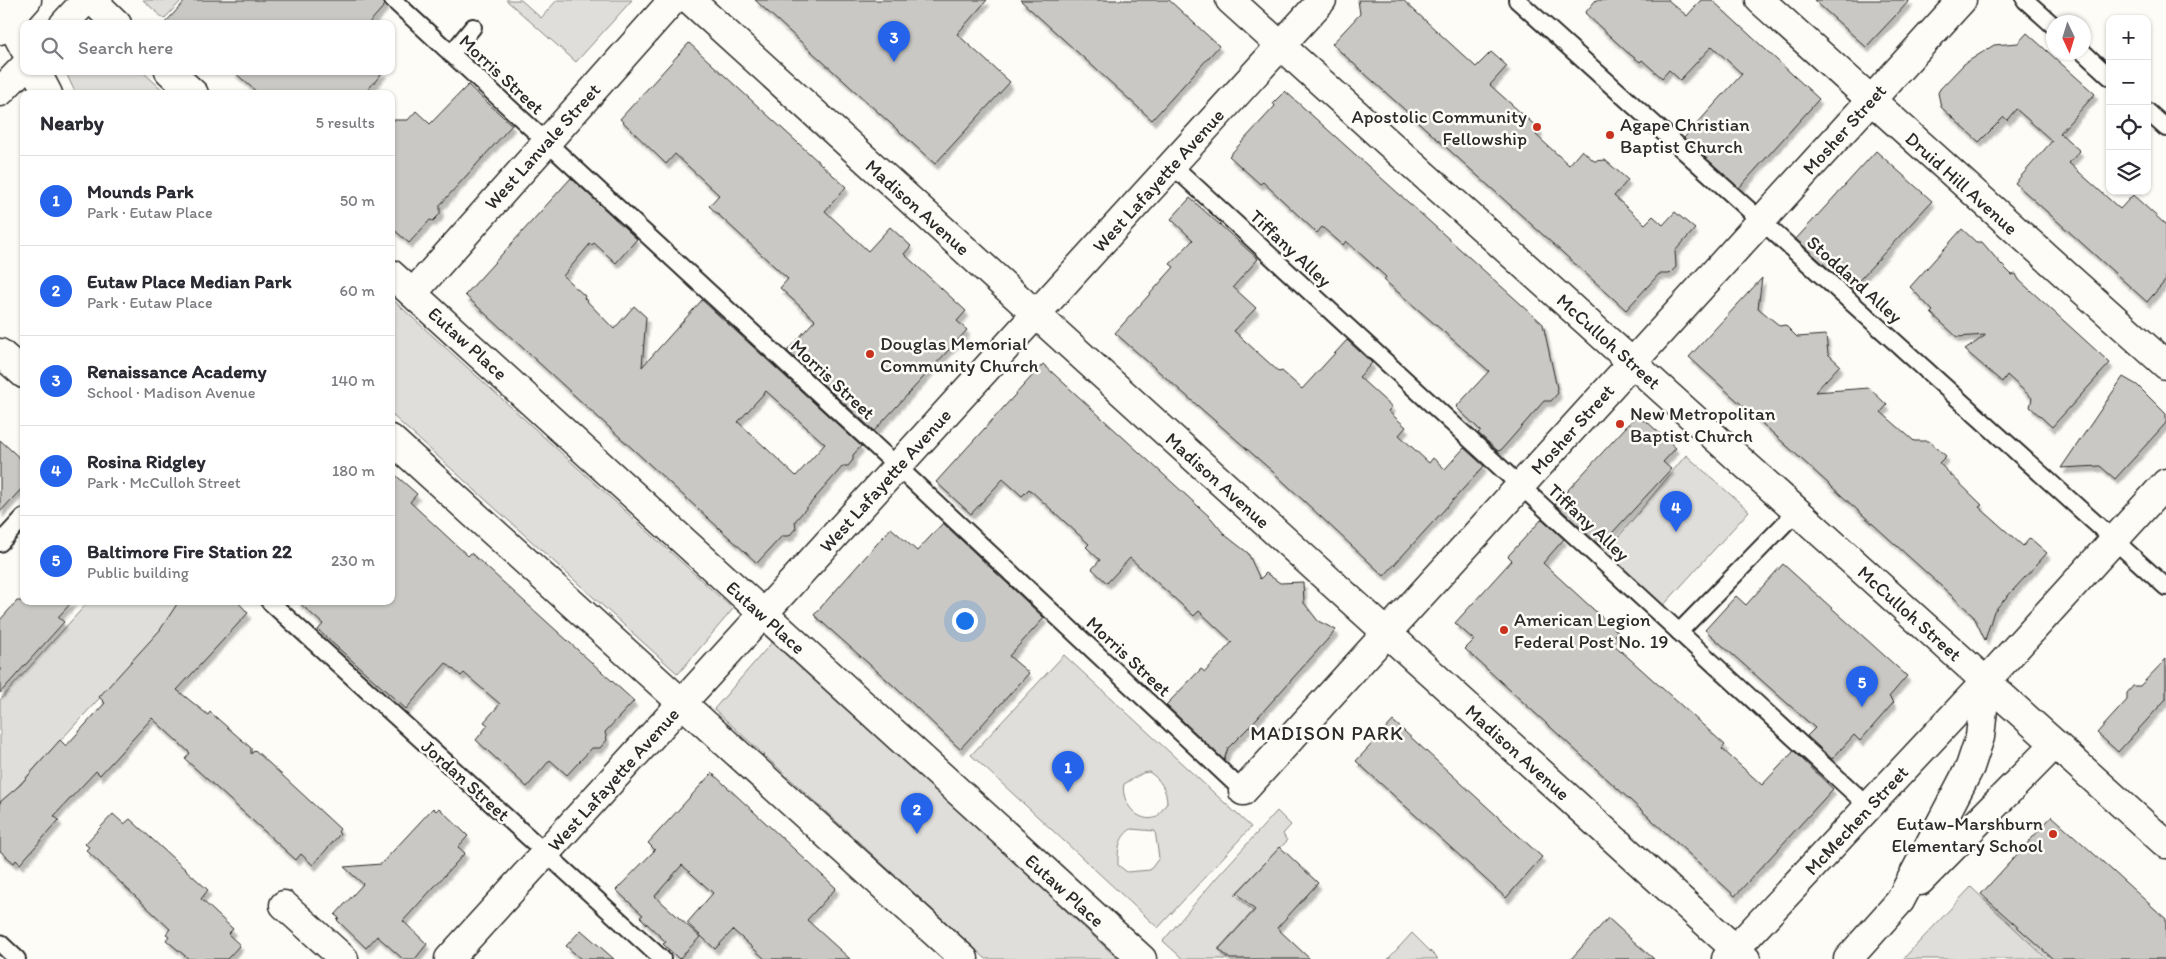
<!DOCTYPE html>
<meta charset="utf-8">
<style>
body{margin:0;font-family:Itim,sans-serif;background:#f2f2f3;color:#2b2b33}
.controls{position:absolute;right:15px;top:15px;display:grid;overflow:hidden;border-radius:10px;box-shadow:0 1px 4px #0004}
.controls button{width:45px;height:45px;display:grid;place-items:center;padding:0;border:0;border-bottom:1px solid #e1e1e2;background:#fff;color:#2b2b33;font:25px sans-serif}
.compass{position:absolute;left:2046px;top:15px;width:45px;height:45px;border-radius:50%;background:#fff;box-shadow:0 1px 4px #0004;rotate:176deg}
.you{position:absolute;left:964px;top:620px;width:18px;height:18px;margin:-12px;border:4px solid #fff;border-radius:50%;background:#1a73e8;box-shadow:0 0 0 8px #1a73e833}
.badge{display:grid;place-items:center;width:32px;height:32px;border-radius:50%;background:#2563eb;color:#fff;font-size:16px;font-weight:700}
.pin{position:absolute;translate:-50% -41px;filter:drop-shadow(0 1px 2px #0008)}
.pin::after{content:'';position:absolute;top:26px;width:18px;height:15px;background:inherit;clip-path:polygon(0 0,100% 0,50% 100%)}
.list{margin:0;padding:0;list-style:none}
h2{display:flex;justify-content:space-between;align-items:center;height:65px;margin:0;padding:0 20px;font-size:21px}
h2 small{font-size:16px;font-weight:400;color:#7c7c81}
.list li{display:grid;grid-template-columns:32px 1fr auto;gap:15px;align-items:center;box-sizing:border-box;height:90px;padding:0 20px;border-top:1px solid #e1e1e2}
.list b{display:block;font-size:19px;white-space:nowrap}
.list p{margin:0;font-size:16px;white-space:nowrap;color:#7c7c81}
.list em{font-size:16px;font-style:normal;color:#7c7c81}
.icon{flex:none;width:28px;height:28px;fill:none;stroke:currentColor;stroke-width:2;stroke-linecap:round;stroke-linejoin:round}
.map{position:relative;flex:none;width:2166px;height:959px;overflow:hidden}
.search{position:absolute;background:#fff;box-shadow:0 1px 4px #0004;left:20px;top:20px;width:375px;height:55px;display:flex;align-items:center;gap:12px;box-sizing:border-box;padding:0 18px;border-radius:10px;color:#7c7c81;font-size:19px}
.panel{position:absolute;background:#fff;box-shadow:0 1px 4px #0004;left:20px;top:90px;width:375px;height:515px;border-radius:10px}
.map>svg:first-child{display:block}
.green{fill:#dfdeda;stroke:#858482;fill-rule:evenodd}
.building{fill:#c9c8c4;stroke:#2b2b2b;fill-rule:evenodd;filter:url(#shadow)}
.lines{fill:none;stroke-linecap:round;stroke-linejoin:round}
.service-casing{stroke:#2b2b2b;stroke-width:20}
.minor-casing{stroke:#2b2b2b;stroke-width:31}
.tertiary-casing{stroke:#2b2b2b;stroke-width:31}
.secondary-casing{stroke:#2b2b2b;stroke-width:31}
.service{stroke:#fdfcf7;stroke-width:16}
.minor{stroke:#fdfcf7;stroke-width:28}
.tertiary{stroke:#fdfcf7;stroke-width:28}
.secondary{stroke:#fdfcf7;stroke-width:28}
.poi-dot{fill:#c8321e;stroke:#fdfcf7;stroke-width:2}
.labels{text-anchor:middle;stroke-width:5;stroke-linejoin:round;paint-order:stroke}
.street-label{font-size:19px;fill:#2b2b2b;stroke:#fdfcf7}
.poi-label{font-size:19px;fill:#2b2b2b;stroke:#fdfcf7;text-anchor:start}
.neighbourhood-label{font-size:20px;letter-spacing:1px;fill:#2b2b2b;stroke:#fdfcf7}
</style>
<div class="map">
<svg width="2166" height="959" viewBox="0 0 2166 959">
<defs>
<filter id="shadow"><feDropShadow dx="3" dy="5.5" stdDeviation="1" flood-color="#0004"/></filter>
</defs>
<rect width="100%" height="100%" fill="#fdfcf7"/>
<filter id="ink" filterUnits="userSpaceOnUse"><feTurbulence type="fractalNoise" baseFrequency=".02" numOctaves="2"/><feDisplacementMap in="SourceGraphic" scale="10" xChannelSelector="R" yChannelSelector="G"/><feConvolveMatrix kernelMatrix="1 2 1 2 8 2 1 2 1" color-interpolation-filters="sRGB"/></filter>
<g filter="url(#ink)">
<!-- green -->
<g class="green">
<path d="M143,0H182L164,19Z"/>
<path d="M506,0H521L541,18L557,0H632L576,62Z"/>
<path d="M65,71H142L167,94H76Z"/>
<path d="M391,298L733,609L678,674L391,414Z"/>
<path d="M1686,455L1749,511L1662,607L1605,553Z"/>
<path d="M89,601H189L0,806V700Z"/>
<path d="M774,640L1118,959H986L714,709Z"/>
<path d="M1064,655L1251,827L1158,928L971,755ZM1149,772C1160,779 1167,790 1167,803L1157,817C1138,825 1120,801 1124,784L1143,773ZM1131,829L1155,831L1159,858L1150,870L1127,872L1118,865C1118,850 1118,838 1131,829Z"/>
<path d="M1277,811L1291,825L1283,834L1287,841L1235,894L1253,911L1218,949L1228,959H1183L1163,941L1217,877Z"/>
<path d="M1971,887L2047,959H1903Z"/>
<path d="M1412,933L1438,959H1388Z"/>
</g>
<!-- building -->
<g class="building">
<path d="M186,0H383L385,5L368,24H164Z"/>
<path d="M755,0H987L957,34L1010,82L935,164Z"/>
<path d="M1020,0H1169L1219,46L1152,120Z"/>
<path d="M1358,0H1403L1476,67L1491,52L1507,66L1490,85L1540,130L1536,135L1569,165L1582,150L1594,161L1605,160L1628,180L1614,196L1645,224L1653,216L1663,225L1675,212L1695,229L1675,251L1676,267L1669,274H1659L1626,310L1332,44L1360,14Z"/>
<path d="M1596,0H1668L1687,16L1701,0H1712L1819,99L1739,188L1684,138L1742,74L1712,46L1680,80L1669,70L1662,78L1642,60L1640,62L1627,52L1585,13Z"/>
<path d="M1814,0H1910L1866,47Z"/>
<path d="M2027,33L2095,94L2060,133L2080,151L2069,163L2120,209L2133,195L2166,225V280L2147,302L2015,183L2052,141L2016,109L2007,120L2004,117L1979,142L1941,107L1938,93L1940,89L1964,64L1994,45L2018,43Z"/>
<path d="M689,43L846,187L825,211L868,251L890,227L911,246L904,254L966,311L957,321L967,330L874,431L787,351L815,320L780,288L788,279L709,206L719,195L675,154L666,164L620,119Z"/>
<path d="M233,71H384L364,94H259Z"/>
<path d="M468,85L512,125L440,205V214L433,221L430,220L409,243L391,227V120H408L416,111L430,124Z"/>
<path d="M1285,91L1543,324L1558,393L1551,401H1544L1501,450L1498,451L1478,433L1481,431L1456,407L1489,371L1384,280L1386,277L1346,241L1343,245L1322,227L1317,233L1263,182L1260,184L1229,156L1275,106L1273,103Z"/>
<path d="M1876,151L1932,201L1851,289L1796,239Z"/>
<path d="M571,178L637,239L616,263L594,243L592,245L590,244L563,276L585,296L584,298L614,329L634,306L646,317L642,367L702,300L861,446L853,455V460L848,466H843L795,521L796,528L789,536H782L757,563L465,295ZM766,391L825,444L796,476L738,422Z"/>
<path d="M1190,198L1258,259L1233,287L1256,308L1234,331L1279,372L1282,371L1302,389L1347,340L1372,363L1359,377L1392,407L1388,411L1406,427L1399,435L1429,463L1433,458L1445,469L1464,448L1484,466L1384,576L1272,471L1115,333L1174,267L1170,264L1193,240L1171,219Z"/>
<path d="M1962,229L1976,242H1982L2000,263L2012,275L2016,274L2019,280L2110,363L2052,427L2030,407L2032,398L2007,375L2002,382L1965,350L1986,335L1957,337L1931,313L1933,311L1910,287Z"/>
<path d="M1762,278L1758,308L1780,326L1785,325L1797,337L1826,335L1828,354L1840,365L1815,392L1869,388L1887,405L1881,412L1914,441H1929L1946,456L1939,463L1982,505L1979,507L2023,546L2030,538L2047,553L1994,611L1985,640L1973,615L1689,357Z"/>
<path d="M1043,364L1211,518L1225,535L1248,553L1260,579L1266,573L1280,583L1303,582L1304,603L1318,621L1336,630L1249,727L1228,748L1224,760L1166,705L1201,669L1205,672L1232,642L1199,611L1194,616L1130,558L1107,583L1092,569L1100,560L1086,547L1089,544L1029,489L1022,496L1003,479L971,514L936,482Z"/>
<path d="M2123,377L2137,385L2166,414V423L2115,479L2100,466L2061,468Z"/>
<path d="M1637,415L1643,421L1645,420L1676,448L1663,462L1671,469L1600,546L1555,504Z"/>
<path d="M0,440L24,462V486L0,512Z"/>
<path d="M391,471L417,494L410,502L468,556L471,553L634,701L605,732L607,740L600,748H592L567,775L550,760L527,787L476,740L488,725L484,722L500,704L464,673L461,676L446,663L406,709L318,630L323,624L297,601H391Z"/>
<path d="M1542,519L1564,539L1543,563L1618,632L1610,641L1725,745L1722,749L1762,785L1794,751L1833,789L1735,896L1465,649L1474,640L1455,623L1512,560L1508,556Z"/>
<path d="M943,523L1044,618L1009,656L1029,673L960,749L895,687L814,615L891,528L917,551Z"/>
<path d="M1783,564L1907,676L1889,697L1894,702L1860,741L1854,735L1832,759L1807,736L1815,728L1705,630L1736,596L1746,605Z"/>
<path d="M17,601H73L58,617L64,622L0,693V620Z"/>
<path d="M179,601H237L248,613L177,690L208,715L210,712L251,748V754L255,750L340,829L338,832L340,834L313,865L301,854L296,860L185,759L190,753L152,718L100,775L96,771L54,816L59,820L20,864L16,860L14,863L0,851V802L20,785L60,740L66,746L105,703L99,697L160,630Z"/>
<path d="M2166,659V699L2118,752L2097,733L2127,700V693L2133,686H2140Z"/>
<path d="M1393,721L1542,857L1506,898L1356,761Z"/>
<path d="M712,773L836,888L807,920L850,959H765L733,930L715,949L687,923L713,893L682,865L655,896L700,937L679,959L663,944L666,942L640,917L643,915L616,890L655,850L648,843Z"/>
<path d="M433,808L436,811L439,808L468,836L458,847L465,853L403,921L427,944L415,959H403L377,936L366,948L337,920L339,918L335,915L363,884L344,867L381,864Z"/>
<path d="M113,814L124,824L130,819L208,890L201,899L233,929L228,934L240,945L227,959H189L166,940L169,936L166,934L170,929L86,850L89,847L85,844Z"/>
<path d="M2052,816L2166,919V959H2053L1981,894Z"/>
<path d="M1280,847L1318,883L1277,928L1310,959H1230L1219,949L1255,910L1237,893Z"/>
<path d="M1608,918L1631,939L1654,959H1571Z"/>
<path d="M581,930L614,959H581L566,946Z"/>
</g>
<g class="lines">
<defs>
<g id="service">
<path d="M393,0L898,467L1243,791"/>
<path d="M1517,0L2166,587"/>
<path d="M2025,0L2054,26"/>
<path d="M2083,52L2110,77"/>
<path d="M451,54L473,27"/>
<path d="M2147,111L2166,128"/>
<path d="M1172,165L1868,806"/>
<path d="M0,543L24,517"/>
<path d="M269,601L662,959"/>
<path d="M1679,632L1797,511"/>
<path d="M0,943L17,959"/>
</g>
<g id="minor">
<path d="M690,0L1746,959"/>
<path d="M413,293L673,0"/>
<path d="M0,353L24,374"/>
<path d="M1243,791L1962,0"/>
<path d="M284,905L344,959"/>
</g>
<g id="tertiary">
<path d="M92,0L117,24"/>
<path d="M0,2L24,48"/>
<path d="M36,71L48,94"/>
<path d="M169,71L194,94"/>
<path d="M391,274L1142,959"/>
<path d="M391,439L964,959"/>
<path d="M1920,881L2055,744"/>
<path d="M1726,959L1986,681L2166,483"/>
<path d="M1848,959L1900,901L1970,767L1980,737L1986,681"/>
</g>
<g id="secondary">
<path d="M1230,0L2166,844"/>
<path d="M1760,0L2166,365"/>
<path d="M64,24L86,0"/>
<path d="M0,30L27,0"/>
<path d="M0,92L24,67"/>
<path d="M449,959L1322,0"/>
</g>
</defs>
<!-- service casing -->
<use href="#service" class="service-casing"/>
<!-- minor casing -->
<use href="#minor" class="minor-casing"/>
<!-- tertiary casing -->
<use href="#tertiary" class="tertiary-casing"/>
<!-- secondary casing -->
<use href="#secondary" class="secondary-casing"/>
<!-- service -->
<use href="#service" class="service"/>
<!-- minor -->
<use href="#minor" class="minor"/>
<!-- tertiary -->
<use href="#tertiary" class="tertiary"/>
<!-- secondary -->
<use href="#secondary" class="secondary"/>
</g>
</g>
<!-- markers -->
<g class="poi-dot">
<circle cx="1537" cy="127" r="5"/>
<circle cx="1610" cy="135" r="5"/>
<circle cx="870" cy="354" r="5"/>
<circle cx="1620" cy="424" r="5"/>
<circle cx="1504" cy="630" r="5"/>
<circle cx="2053" cy="834" r="5"/>
</g>
<g class="labels">
<!-- street labels -->
<g class="street-label">
<text transform="translate(502 74) rotate(43)" y="7">Morris Street</text>
<text transform="translate(1844 129) rotate(-48)" y="7">Mosher Street</text>
<text transform="translate(542 146) rotate(-48)" y="7">West Lanvale Street</text>
<text transform="translate(1158 180) rotate(-48)" y="7">West Lafayette Avenue</text>
<text transform="translate(1962 183) rotate(42)" y="7">Druid Hill Avenue</text>
<text transform="translate(918 207) rotate(42)" y="7">Madison Avenue</text>
<text transform="translate(1291 248) rotate(43)" y="7">Tiffany Alley</text>
<text transform="translate(1855 279) rotate(42)" y="7">Stoddard Alley</text>
<text transform="translate(1609 341) rotate(42)" y="7">McCulloh Street</text>
<text transform="translate(468 343) rotate(42)" y="7">Eutaw Place</text>
<text transform="translate(833 379) rotate(43)" y="7">Morris Street</text>
<text transform="translate(1572 429) rotate(-48)" y="7">Mosher Street</text>
<text transform="translate(885 480) rotate(-48)" y="7">West Lafayette Avenue</text>
<text transform="translate(1218 480) rotate(42)" y="7">Madison Avenue</text>
<text transform="translate(1589 522) rotate(43)" y="7">Tiffany Alley</text>
<text transform="translate(1910 613) rotate(42)" y="7">McCulloh Street</text>
<text transform="translate(766 617) rotate(42)" y="7">Eutaw Place</text>
<text transform="translate(1129 656) rotate(43)" y="7">Morris Street</text>
<text transform="translate(1518 752) rotate(42)" y="7">Madison Avenue</text>
<text transform="translate(613 779) rotate(-48)" y="7">West Lafayette Avenue</text>
<text transform="translate(466 780) rotate(42)" y="7">Jordan Street</text>
<text transform="translate(1856 820) rotate(-47)" y="7">McMechen Street</text>
<text transform="translate(1065 890) rotate(42)" y="7">Eutaw Place</text>
</g>
<!-- poi labels -->
<g class="poi-label">
<text x="1527" y="123" text-anchor="end">Apostolic Community<tspan x="1527" dy="22">Fellowship</tspan></text>
<text x="1620" y="131">Agape Christian<tspan x="1620" dy="22">Baptist Church</tspan></text>
<text x="880" y="350">Douglas Memorial<tspan x="880" dy="22">Community Church</tspan></text>
<text x="1630" y="420">New Metropolitan<tspan x="1630" dy="22">Baptist Church</tspan></text>
<text x="1514" y="626">American Legion<tspan x="1514" dy="22">Federal Post No. 19</tspan></text>
<text x="2043" y="830" text-anchor="end">Eutaw-Marshburn<tspan x="2043" dy="22">Elementary School</tspan></text>
</g>
<!-- neighbourhood labels -->
<g class="neighbourhood-label">
<text x="1327" y="740">MADISON PARK</text>
</g>
</g>
</svg>
<div class="controls">
<button>+</button>
<button>−</button>
<button><svg class="icon" aria-label="locate" viewBox="0 0 24 24"><circle cx="12" cy="12" r="6"/><path d="M12 2v4M12 18v4M2 12h4M18 12h4"/></svg></button>
<button><svg class="icon" aria-label="layers" viewBox="0 0 24 24"><path d="M12 4l9 5-9 5-9-5zM3 14l9 5 9-5"/></svg></button>
</div>
<svg class="compass" viewBox="-18 -18 36 36"><path d="M0-13l5 13h-10z" fill="#e53935"/><path d="M0 13l5-13h-10z" fill="#7c7c81"/></svg>
<div class="you"></div>
<div class="pin badge" style="left:1068px;top:792px">1</div>
<div class="pin badge" style="left:917px;top:834px">2</div>
<div class="pin badge" style="left:894px;top:62px">3</div>
<div class="pin badge" style="left:1676px;top:532px">4</div>
<div class="pin badge" style="left:1862px;top:707px">5</div>
<div class="search"><svg class="icon" aria-label="search" viewBox="0 0 24 24"><circle cx="10" cy="10" r="6"/><path d="M15 15l6 6"/></svg>Search here</div>
<section class="panel">
<h2>Nearby<small>5 results</small></h2>
<ul class="list">
<li><span class="badge">1</span><div><b>Mounds Park</b><p>Park · Eutaw Place</p></div><em>50 m</em></li>
<li><span class="badge">2</span><div><b>Eutaw Place Median Park</b><p>Park · Eutaw Place</p></div><em>60 m</em></li>
<li><span class="badge">3</span><div><b>Renaissance Academy</b><p>School · Madison Avenue</p></div><em>140 m</em></li>
<li><span class="badge">4</span><div><b>Rosina Ridgley</b><p>Park · McCulloh Street</p></div><em>180 m</em></li>
<li><span class="badge">5</span><div><b>Baltimore Fire Station 22</b><p>Public building</p></div><em>230 m</em></li>
</ul>
</section>
</div>
